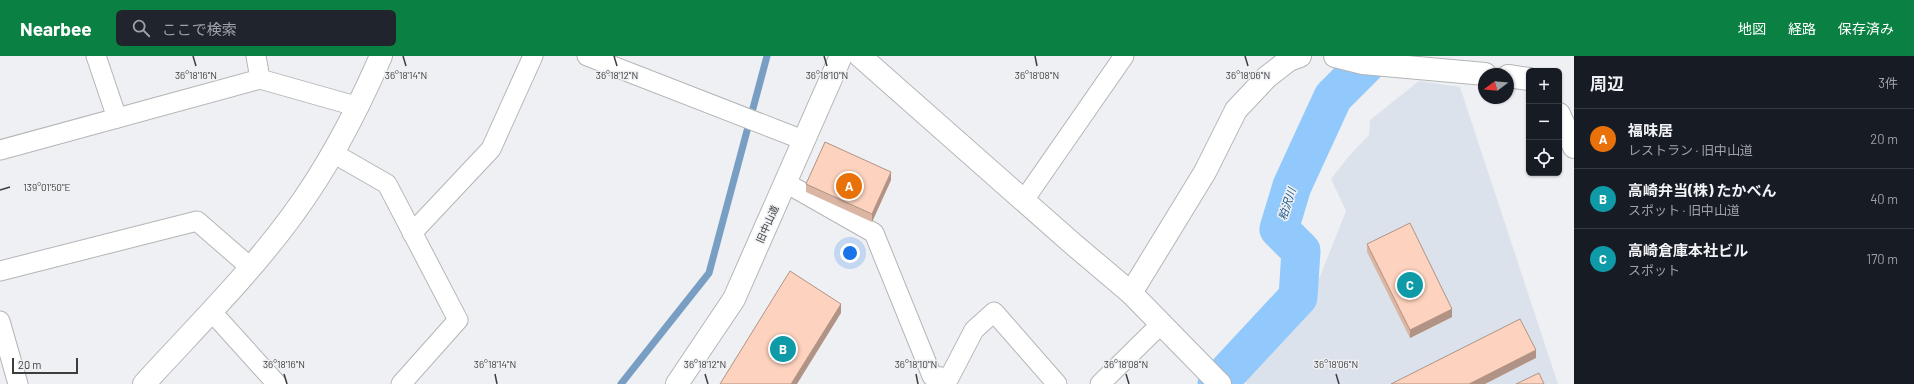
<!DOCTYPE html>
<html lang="ja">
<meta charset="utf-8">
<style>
body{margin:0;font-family:Barlow,"Noto Sans JP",sans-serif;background:#20242c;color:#f1f3f6}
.controls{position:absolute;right:12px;top:12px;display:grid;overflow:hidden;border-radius:6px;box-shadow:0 1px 3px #0004}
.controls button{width:36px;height:36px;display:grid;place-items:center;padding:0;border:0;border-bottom:1px solid #363941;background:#171b24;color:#f1f3f6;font:20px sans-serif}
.compass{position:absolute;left:1478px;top:12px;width:36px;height:36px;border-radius:50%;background:#171b24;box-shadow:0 1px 3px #0004;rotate:254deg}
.scale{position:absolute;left:12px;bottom:10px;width:66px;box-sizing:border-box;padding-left:4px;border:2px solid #3c3d3d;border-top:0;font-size:11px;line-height:14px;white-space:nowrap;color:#3c3d3d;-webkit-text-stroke:3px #eff0f3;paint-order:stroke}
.you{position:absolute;left:850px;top:197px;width:14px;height:14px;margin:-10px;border:3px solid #fff;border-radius:50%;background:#1a73e8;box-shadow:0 0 0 6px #1a73e833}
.badge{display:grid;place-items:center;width:26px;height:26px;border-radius:50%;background:#0b8043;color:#fff;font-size:13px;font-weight:700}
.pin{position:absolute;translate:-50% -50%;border:2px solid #fff;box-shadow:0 1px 4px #0006}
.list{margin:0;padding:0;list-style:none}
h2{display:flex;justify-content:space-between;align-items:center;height:52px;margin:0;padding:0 16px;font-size:17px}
h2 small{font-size:13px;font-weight:400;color:#9ea1a6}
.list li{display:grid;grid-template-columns:26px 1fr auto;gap:12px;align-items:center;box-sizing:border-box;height:60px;padding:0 16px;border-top:1px solid #363941}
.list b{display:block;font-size:15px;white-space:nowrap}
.list p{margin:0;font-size:13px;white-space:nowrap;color:#9ea1a6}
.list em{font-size:13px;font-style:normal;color:#9ea1a6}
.icon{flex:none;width:22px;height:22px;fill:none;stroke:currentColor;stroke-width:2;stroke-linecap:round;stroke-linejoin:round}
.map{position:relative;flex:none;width:1574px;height:328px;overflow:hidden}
header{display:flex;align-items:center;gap:24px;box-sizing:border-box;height:56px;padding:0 20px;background:#0b8043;color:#fff}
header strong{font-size:19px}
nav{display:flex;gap:22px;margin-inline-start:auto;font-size:14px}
.search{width:280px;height:36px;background:#20242c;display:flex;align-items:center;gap:10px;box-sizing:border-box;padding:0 14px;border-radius:6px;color:#9ea1a6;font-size:15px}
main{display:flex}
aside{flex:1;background:#171b24}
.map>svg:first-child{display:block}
.built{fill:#dce2eb}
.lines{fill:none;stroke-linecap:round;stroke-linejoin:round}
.stream{stroke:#789fc3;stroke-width:7}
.river{stroke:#91c9fc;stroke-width:39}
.minor-casing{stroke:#b4b5b7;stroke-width:21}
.tertiary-casing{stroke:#b4b5b7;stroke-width:24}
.secondary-casing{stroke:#b4b5b7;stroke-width:24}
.minor{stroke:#fff;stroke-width:19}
.tertiary{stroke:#fff;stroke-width:22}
.secondary{stroke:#fff;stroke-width:22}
.wall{fill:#dab5a3}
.shaded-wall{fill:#b19385}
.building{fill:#fdd2be;stroke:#b19385}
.ticks{fill:none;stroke:#3c3d3d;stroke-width:1.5}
.labels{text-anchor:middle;stroke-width:3;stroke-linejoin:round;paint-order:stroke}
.street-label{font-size:10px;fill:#3c3d3d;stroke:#eff0f3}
.water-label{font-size:11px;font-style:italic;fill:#1d5988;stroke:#eff0f3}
.ticks-label{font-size:10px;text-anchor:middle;fill:#3c3d3d;stroke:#eff0f3;stroke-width:3;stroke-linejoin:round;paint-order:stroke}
</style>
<header>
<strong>Nearbee</strong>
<div class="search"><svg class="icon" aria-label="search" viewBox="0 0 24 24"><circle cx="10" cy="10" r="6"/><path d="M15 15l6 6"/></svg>ここで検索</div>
<nav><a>地図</a><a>経路</a><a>保存済み</a></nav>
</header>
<main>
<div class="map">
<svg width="1574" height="328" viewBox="0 0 1574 328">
<rect width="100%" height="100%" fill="#eff0f3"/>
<!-- built -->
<path class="built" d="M1419,25L1460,31L1558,328H1247L1239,318L1309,248L1346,155L1331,123L1349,100L1369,79L1370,64Z"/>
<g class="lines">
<!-- stream -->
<path class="stream" d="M621,328L709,217L767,0"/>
<!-- river -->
<path class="river" d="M1217,328L1298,241L1301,195L1279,173L1292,130L1333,41L1374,0"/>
<defs>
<g id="minor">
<path d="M96,0L117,62"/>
<path d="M256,0L260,23"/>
<path d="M587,0L803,84"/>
<path d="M0,94L260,23L359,51"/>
<path d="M333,97L387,128L458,264L401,328"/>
<path d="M786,127L874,177L932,320L949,322L974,274L994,256L1057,328"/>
<path d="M1024,144L1124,0"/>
<path d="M412,177L491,93L533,0"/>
<path d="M0,215L197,165L250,211"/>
<path d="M211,255L277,328"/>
<path d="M0,265L18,328"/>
<path d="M1100,328L1162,267"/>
</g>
<g id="tertiary">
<path d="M860,0L1073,188L1131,237L1220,328"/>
<path d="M1335,0L1363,7L1485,18"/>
<path d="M1508,20L1529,23"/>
<path d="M1559,58L1574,91"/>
<path d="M1131,237L1205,116L1236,54L1267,21L1289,4L1300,0"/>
<path d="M144,328C195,272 250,218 294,157C330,108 357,55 381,0"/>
</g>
<path id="secondary" d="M677,328L734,243L841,0"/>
</defs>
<!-- minor casing -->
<use href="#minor" class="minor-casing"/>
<!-- tertiary casing -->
<use href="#tertiary" class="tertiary-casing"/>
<!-- secondary casing -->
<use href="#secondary" class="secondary-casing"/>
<!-- minor -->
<use href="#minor" class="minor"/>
<!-- tertiary -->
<use href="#tertiary" class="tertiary"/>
<!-- secondary -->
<use href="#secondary" class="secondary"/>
</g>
<!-- wall -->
<g class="wall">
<path d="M891,124L872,166L806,136V128Z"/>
<path d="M1367,188L1452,261L1410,282L1367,196Z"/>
</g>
<!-- shaded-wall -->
<g class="shaded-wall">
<path d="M891,116V124L872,166V158Z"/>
<path d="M841,248V257L797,328H791Z"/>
<path d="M1452,253V261L1410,282V274Z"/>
<path d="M1536,294V302L1485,328H1469Z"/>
</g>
<!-- building -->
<g class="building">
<path d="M825,86L891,116L872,158L806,128Z"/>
<path d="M1410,167L1452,253L1410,274L1367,188Z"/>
<path d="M790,215L841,248L791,328H720Z"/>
<path d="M1520,263L1536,294L1469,328H1391Z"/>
<path d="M1539,317L1544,328H1516Z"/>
</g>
<!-- ticks -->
<path class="ticks" d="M193,0L196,10M403,0L406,10M614,0L617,10M824,0L827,10M1035,0L1037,10M1245,0L1248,10M0,134L10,131M284,318L287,328M495,318L497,328M705,318L708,328M916,318L918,328M1126,318L1129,328M1336,318L1339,328"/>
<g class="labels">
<!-- street labels -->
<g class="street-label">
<text transform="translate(767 168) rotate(-66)" y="4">旧中山道</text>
</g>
<!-- water labels -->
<g class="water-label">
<text transform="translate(1287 148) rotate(-72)" y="4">粕沢川</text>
</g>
</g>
<g class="ticks-label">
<text x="196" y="23">36°18'16"N</text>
<text x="406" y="23">36°18'14"N</text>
<text x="617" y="23">36°18'12"N</text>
<text x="827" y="23">36°18'10"N</text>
<text x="1037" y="23">36°18'08"N</text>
<text x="1248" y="23">36°18'06"N</text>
<text x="47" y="135">139°01'50"E</text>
<text x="284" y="312">36°18'16"N</text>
<text x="495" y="312">36°18'14"N</text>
<text x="705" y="312">36°18'12"N</text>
<text x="916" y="312">36°18'10"N</text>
<text x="1126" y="312">36°18'08"N</text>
<text x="1336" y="312">36°18'06"N</text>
</g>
</svg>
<div class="controls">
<button>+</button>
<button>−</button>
<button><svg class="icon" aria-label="locate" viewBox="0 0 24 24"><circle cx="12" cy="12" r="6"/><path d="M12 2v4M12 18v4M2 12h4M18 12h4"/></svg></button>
</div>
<svg class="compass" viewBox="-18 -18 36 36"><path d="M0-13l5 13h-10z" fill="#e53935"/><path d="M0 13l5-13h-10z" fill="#9ea1a6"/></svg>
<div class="scale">20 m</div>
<div class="you"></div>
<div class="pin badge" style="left:849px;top:130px;background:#e8710a">A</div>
<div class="pin badge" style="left:783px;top:293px;background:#0f9aa8">B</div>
<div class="pin badge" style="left:1410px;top:229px;background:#0f9aa8">C</div>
</div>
<aside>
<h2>周辺<small>3件</small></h2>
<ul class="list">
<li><span class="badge" style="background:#e8710a">A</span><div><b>福味居</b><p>レストラン · 旧中山道</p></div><em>20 m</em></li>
<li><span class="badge" style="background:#0f9aa8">B</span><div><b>高崎弁当(株) たかべん</b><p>スポット · 旧中山道</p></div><em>40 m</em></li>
<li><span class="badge" style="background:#0f9aa8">C</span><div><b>高崎倉庫本社ビル</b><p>スポット</p></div><em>170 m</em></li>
</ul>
</aside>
</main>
